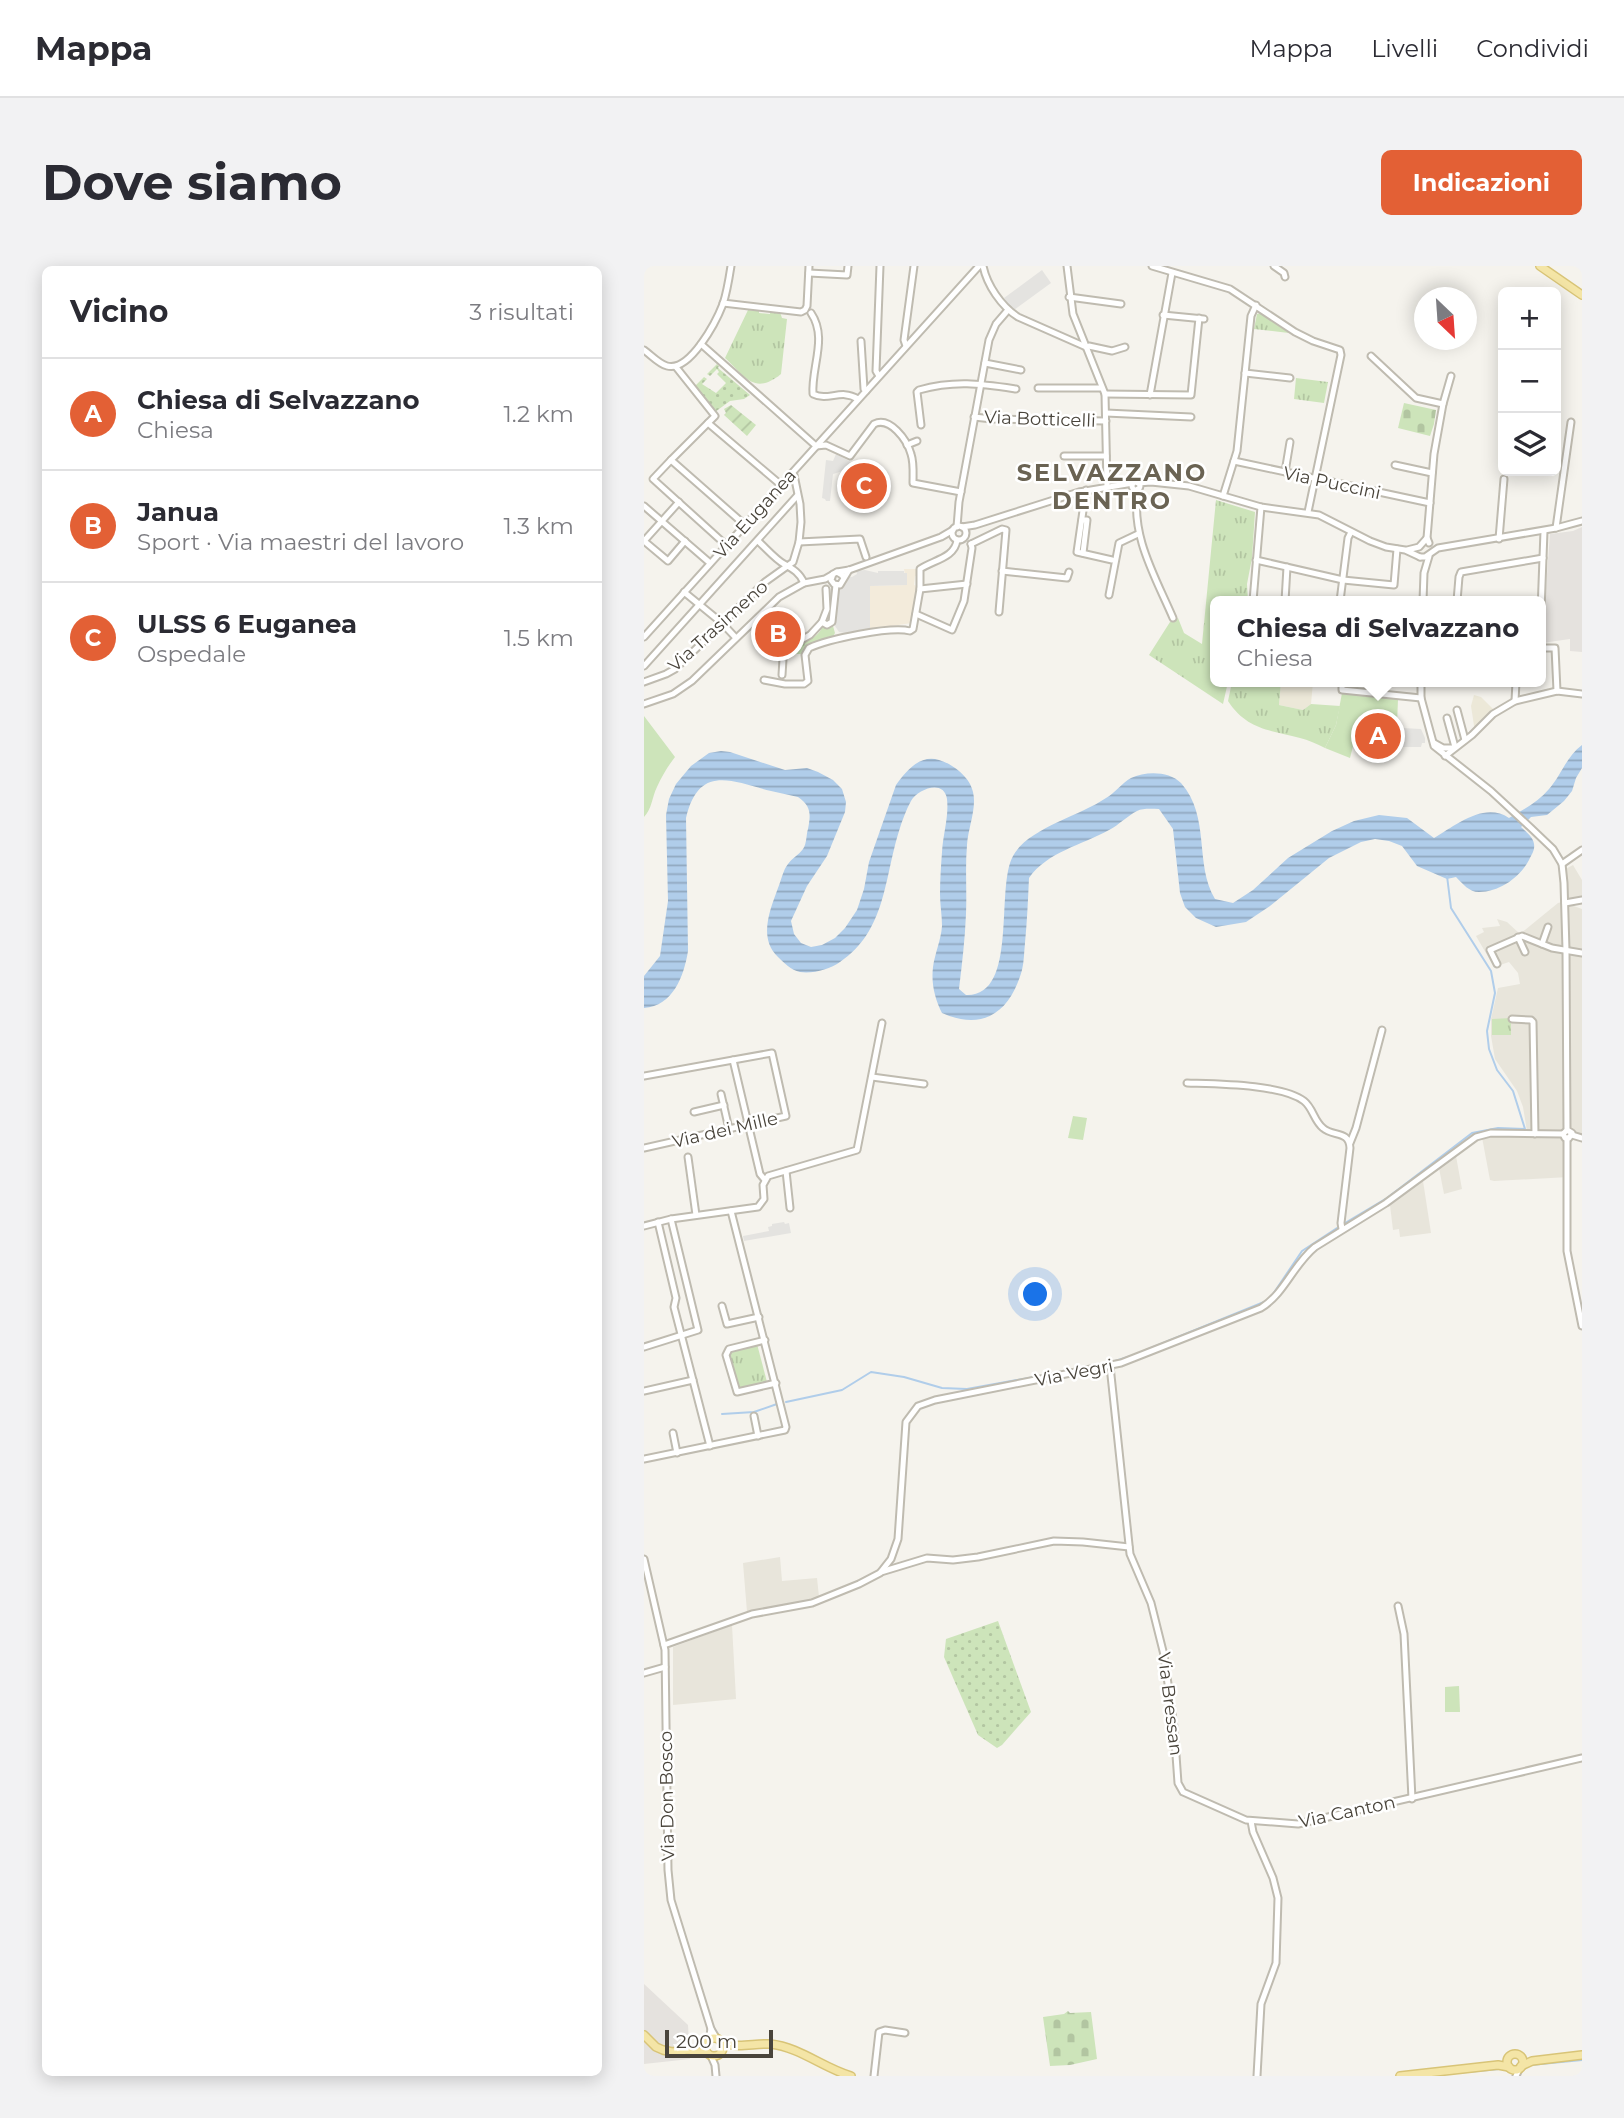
<!DOCTYPE html>
<html lang="it">
<meta charset="utf-8">
<style>
body{margin:0;font-family:Montserrat,sans-serif;background:#f2f2f3;color:#2b2b33}
.controls{position:absolute;right:21px;top:21px;display:grid;overflow:hidden;border-radius:10px;box-shadow:0 4px 18px #0003}
.controls button{width:63px;height:63px;display:grid;place-items:center;padding:0;border:0;border-bottom:2px solid #e1e1e2;background:#fff;color:#2b2b33;font:35px sans-serif}
.compass{position:absolute;left:770px;top:21px;width:63px;height:63px;border-radius:50%;background:#fff;box-shadow:0 4px 18px #0003;rotate:155deg}
.scale{position:absolute;left:21px;bottom:18px;width:108px;box-sizing:border-box;padding-left:7px;border:4px solid #49443b;border-top:0;font-size:19px;line-height:24px;white-space:nowrap;color:#49443b;-webkit-text-stroke:5px #fff;paint-order:stroke}
.you{position:absolute;left:392px;top:1029px;width:24px;height:24px;margin:-18px;border:5px solid #fff;border-radius:50%;background:#1a73e8;box-shadow:0 0 0 10px #1a73e833}
.badge{display:grid;place-items:center;width:46px;height:46px;border-radius:50%;background:#e36035;color:#fff;font-size:23px;font-weight:700}
.pin{position:absolute;translate:-50% -50%;border:4px solid #fff;box-shadow:0 2px 7px #0006}
.popup{position:absolute;left:566px;top:330px;width:336px;height:91px;box-sizing:border-box;display:grid;place-content:center;border-radius:10px;background:#fff;filter:drop-shadow(0 2px 5px #0005);font-size:23px;white-space:nowrap;color:#7c7c81}
.popup b{font-size:26px;color:#2b2b33}
.popup::after{content:'';position:absolute;left:50%;top:100%;margin-left:-14px;border:14px solid transparent;border-top-color:#fff}
.list{margin:0;padding:0;list-style:none}
h2{display:flex;justify-content:space-between;align-items:center;height:91px;margin:0;padding:0 28px;font-size:30px}
h2 small{font-size:23px;font-weight:400;color:#7c7c81}
.list li{display:grid;grid-template-columns:46px 1fr auto;gap:21px;align-items:center;box-sizing:border-box;height:112px;padding:0 28px;border-top:2px solid #e1e1e2}
.list b{display:block;font-size:26px;white-space:nowrap}
.list p{margin:0;font-size:23px;white-space:nowrap;color:#7c7c81}
.list em{font-size:23px;font-style:normal;color:#7c7c81}
.icon{flex:none;width:38px;height:38px;fill:none;stroke:currentColor;stroke-width:2;stroke-linecap:round;stroke-linejoin:round}
.map{position:relative;flex:none;width:938px;height:1810px;overflow:hidden;border-radius:10px}
header{display:flex;align-items:center;gap:42px;box-sizing:border-box;height:98px;padding:0 35px;background:#fff;border-bottom:2px solid #e1e1e2}
header strong{font-size:33px}
nav{display:flex;gap:38px;margin-inline-start:auto;font-size:24px}
.intro{display:flex;align-items:center;justify-content:space-between;box-sizing:border-box;height:168px;padding:0 42px}
h1{margin:0;font-size:49px}
.button{padding:18px 32px;border-radius:10px;background:#e36035;color:#fff;font-size:24px;font-weight:700}
main{display:flex;gap:42px;padding:0 42px}
aside{flex:1;background:#fff;border-radius:10px;box-shadow:0 4px 18px #0003}
.map>svg:first-child{display:block}
.residential{fill:#e8e5db}
.commercial{fill:#f3ebdb}
.industrial{fill:#e5e2de}
.education{fill:#ece8d8}
.grass{fill:url(#grass-dots)}
.cemetery{fill:url(#cemetery-stones)}
.park{fill:url(#park-tufts)}
.garden{fill:url(#garden-furrows)}
.pitch{fill:#cde4ba}
.parking{fill:#e4e3e0}
.water{fill:url(#water-rules)}
.lines{fill:none;stroke-linecap:round;stroke-linejoin:round}
.stream{stroke:#b0cdea;stroke-width:2}
.minor-casing{stroke:#bfbbb0;stroke-width:9}
.major-casing{stroke:#d8c477;stroke-width:10}
.minor{stroke:#fff;stroke-width:5}
.major{stroke:#f4e5a6;stroke-width:7}
.labels{text-anchor:middle;stroke-width:5;stroke-linejoin:round;paint-order:stroke}
.street-label{font-size:18px;fill:#49443b;stroke:#fff}
.district-label{font-size:24px;font-weight:bold;letter-spacing:2px;fill:#6a6353;stroke:#fff}
</style>
<header>
<strong>Mappa</strong>
<nav><a>Mappa</a><a>Livelli</a><a>Condividi</a></nav>
</header>
<div class="intro"><h1>Dove siamo</h1><a class="button">Indicazioni</a></div>
<main>
<aside>
<h2>Vicino<small>3 risultati</small></h2>
<ul class="list">
<li><span class="badge">A</span><div><b>Chiesa di Selvazzano</b><p>Chiesa</p></div><em>1.2 km</em></li>
<li><span class="badge">B</span><div><b>Janua</b><p>Sport · Via maestri del lavoro</p></div><em>1.3 km</em></li>
<li><span class="badge">C</span><div><b>ULSS 6 Euganea</b><p>Ospedale</p></div><em>1.5 km</em></li>
</ul>
</aside>
<div class="map">
<svg width="938" height="1810" viewBox="0 0 938 1810">
<defs>
<pattern id="grass-dots" width="8" height="8" patternUnits="userSpaceOnUse" patternTransform="scale(1.75)"><rect width="8" height="8" fill="#cde4ba"/><path d="M2 2h.1M6 6h.1" fill="none" stroke="#b2c5a1" stroke-width="1.8" stroke-linecap="round"/></pattern>
<pattern id="cemetery-stones" width="16" height="16" patternUnits="userSpaceOnUse" patternTransform="scale(1.75)"><rect width="16" height="16" fill="#cde4ba"/><path d="M2 7V4a2 2 0 0 1 4 0v3zM10 15v-3a2 2 0 0 1 4 0v3z" fill="#b2c5a1"/></pattern>
<pattern id="park-tufts" width="24" height="20" patternUnits="userSpaceOnUse" patternTransform="scale(1.75)"><rect width="24" height="20" fill="#cde4ba"/><path d="M3 7l-1-3M5 7V3M7 7l1-3M15 17l-1-3M17 17v-4M19 17l1-3" fill="none" stroke="#b2c5a1"/></pattern>
<pattern id="garden-furrows" width="10" height="10" patternUnits="userSpaceOnUse" patternTransform="scale(1.75)"><rect width="10" height="10" fill="#cde4ba"/><path d="M-1 1l2-2M0 10L10 0M9 11l2-2" fill="none" stroke="#b2c5a1"/></pattern>
<pattern id="water-rules" width="6" height="5" patternUnits="userSpaceOnUse" patternTransform="scale(1.75)"><rect width="6" height="5" fill="#b0cdea"/><path d="M0 2.5h6" fill="none" stroke="#91a8bf"/></pattern>
</defs>
<rect width="100%" height="100%" fill="#f5f3ed"/>
<!-- residential -->
<g class="residential">
<path d="M929,599L938,614V635L927,639L938,643V874L929,873L925,878V911L850,915L846,914L837,866L883,865L879,841L873,825L851,793L847,770V753L854,722L876,718L874,707L865,696L850,701L832,670L840,666L838,662L856,660L853,653L863,656L876,668L914,637L918,636L916,606Z"/>
<path d="M812,890L818,923L800,928L795,902Z"/>
<path d="M779,915L787,967L756,971L755,963L749,964L746,939Z"/>
<path d="M136,1291L138,1315L173,1312L175,1331L159,1338L103,1346L99,1297Z"/>
<path d="M88,1359L92,1433L29,1439V1381Z"/>
</g>
<!-- commercial -->
<path class="commercial" d="M260,303H274V310H271L270,319L273,320L268,357L226,363L225,320L263,319Z"/>
<!-- industrial -->
<g class="industrial">
<path d="M938,261V386L926,385V373L898,377L906,268L929,265Z"/>
<path d="M0,1718L44,1759L46,1793L0,1798Z"/>
</g>
<!-- education -->
<g class="education">
<path d="M637,416H669L667,438L659,444L635,439Z"/>
<path d="M830,429L837,431L852,446L831,466L827,440Z"/>
</g>
<!-- grass -->
<g class="grass">
<path d="M73,98L75,100L74,102L106,129L100,133L86,135L71,146L51,120L60,111L63,113L58,118L72,127L82,117L73,108L75,106L73,103L66,110L63,108Z"/>
<path d="M354,1355L387,1446L358,1479L353,1482L334,1469L300,1391L302,1373Z"/>
</g>
<!-- cemetery -->
<g class="cemetery">
<path d="M760,137L792,144L790,158L786,170L754,162Z"/>
<path d="M424,1745L426,1747L447,1746L453,1793L426,1799L406,1800L399,1751L420,1748Z"/>
</g>
<!-- park -->
<g class="park">
<path d="M104,44L115,45V47L126,48V45L136,46L138,52L143,53L137,108C110,130 101,110 81,92Z"/>
<path d="M618,47L645,67L610,63L613,48Z"/>
<path d="M652,112L684,116L680,137L650,133Z"/>
<path d="M572,234L611,246L608,292L603,318L604,335H571V416H584L579,438L505,389L526,356L534,352L540,367L558,378Z"/>
<path d="M189,360L191,367L188,372C177,374 164,376 160,388H144C155,374 170,377 178,362Z"/>
<path d="M588,416H637L635,439L659,444L667,438L696,440L692,459L681,482C673,478 664,474 656,472C626,464 603,464 584,435Z"/>
<path d="M867,752V769H848V753Z"/>
<path d="M113,1078L123,1116L96,1123L93,1122L84,1088L85,1085Z"/>
</g>
<!-- garden -->
<path class="garden" d="M87,139L112,159L103,170L80,149L82,147L80,143Z"/>
<!-- pitch -->
<g class="pitch">
<path d="M698,427L754,433L753,459L751,461L714,460L706,492L681,482L692,459Z"/>
<path d="M0,450L31,491C24,500 18,510 13,521C8,531 8,543 0,551Z"/>
<path d="M429,850L443,852L439,874L424,872Z"/>
<path d="M815,1420L816,1446H801V1421Z"/>
</g>
<!-- parking -->
<g class="parking">
<path d="M398,4L407,17L370,44L368,43L360,32Z"/>
<path d="M192,188L207,196L202,204L189,208L186,235H182L181,233L178,232L182,194L189,195Z"/>
<path d="M221,304L234,307V305H260V307H263V319L226,320V363L202,367L195,366L191,360L195,325L203,310L208,311L213,308L212,305Z"/>
<path d="M758,462L777,463L781,472V477H778L777,481H757Z"/>
<path d="M140,956L141,958L145,957L147,967L100,975L99,970L125,965L124,961L128,960V958Z"/>
</g>
<!-- water -->
<path class="water" d="M938,479V502L932,512L928,525L920,535L903,549L887,551L877,561C882,566 889,571 890,578C891,584 888,588 885,594C876,611 856,626 835,626C825,626 819,618 812,611L803,613L773,600L758,580L745,575L731,573L717,576L685,592L626,640L602,656L572,661L552,652L541,641L536,627L529,563L515,543C508,543 499,542 493,545C483,550 475,559 465,564C438,579 403,586 385,612C384,634 383,656 381,677C380,686 380,696 378,704C366,747 339,765 298,747C291,733 287,718 289,701C291,687 297,674 298,660C298,649 296,639 296,628C296,614 297,600 298,586C299,568 305,551 303,533C300,513 274,523 267,535C262,544 258,555 255,565C240,613 242,665 196,696C186,703 169,708 156,706C147,704 140,697 134,691C114,672 126,644 134,622C137,615 139,604 144,598C148,592 155,589 159,583C163,577 162,569 164,563C167,548 167,540 154,531C145,529 136,527 127,525C87,515 55,498 42,552L44,685C40,710 29,740 0,742V710L16,690L24,635L22,549L25,533L32,518L47,500L65,487L77,485L86,486L141,504L163,502L174,506L189,514L198,523L202,536L201,546L183,590L163,620L147,655L150,668L157,677L167,681L178,679L191,672L201,662L213,644L220,623L225,596L252,519C262,505 276,488 295,494C309,498 326,511 329,526C333,542 324,562 323,579C321,602 323,625 322,648C321,673 318,698 315,723L322,729C375,731 351,622 369,590C384,562 436,550 462,532C471,527 478,517 487,512C502,505 525,505 537,517C567,551 550,598 571,633L589,637L609,624L644,592L688,565L710,555L735,549L763,552L790,572C811,560 840,535 865,552C879,544 894,536 905,523C918,508 922,491 938,479Z"/>
<g class="lines">
<!-- stream -->
<g class="stream">
<path d="M701,957L743,932L828,867L854,862L881,863L869,825L853,804L845,783L843,765L851,727L847,705L807,642L803,610"/>
<path d="M627,1031L658,985L693,962"/>
<path d="M502,1084L620,1036"/>
<path d="M465,1097L490,1089"/>
<path d="M142,1136L198,1124L227,1106L260,1111L298,1122L323,1123L429,1104"/>
<path d="M78,1148L110,1146L133,1138"/>
<path d="M887,1799L938,1794"/>
<path d="M802,1808L855,1803"/>
</g>
<defs>
<g id="minor">
<path d="M339,0C343,19 357,40 374,51L442,81L445,80L468,85L481,81"/>
<path d="M423,0L429,48L461,128L463,220"/>
<path d="M508,0L586,23L651,66L669,75L696,84L697,89L664,246"/>
<path d="M630,0L640,7L641,11"/>
<path d="M165,7L203,9L204,0"/>
<path d="M425,31L477,38"/>
<path d="M79,37L157,46L161,44L163,40L165,0"/>
<path d="M167,47C184,72 167,101 169,128C185,136 196,122 214,133"/>
<path d="M519,49L560,53"/>
<path d="M217,75L220,123L222,125"/>
<path d="M57,78L172,180"/>
<path d="M262,80L260,74L270,0"/>
<path d="M0,84C7,89 15,98 23,100C46,106 72,56 79,38C83,26 85,13 87,0"/>
<path d="M727,90L772,132L799,138"/>
<path d="M341,97L377,104"/>
<path d="M32,101L71,150L27,194L101,259"/>
<path d="M601,107L646,112"/>
<path d="M235,110L232,105L236,0"/>
<path d="M394,122H458"/>
<path d="M461,128L547,129L555,52"/>
<path d="M506,129L528,7"/>
<path d="M462,147L547,151"/>
<path d="M330,151L348,153L462,155"/>
<path d="M64,157L137,219"/>
<path d="M277,159L273,126L275,124C311,114 337,118 372,123"/>
<path d="M263,179L273,175"/>
<path d="M172,180L182,179L206,190L230,158C246,150 263,174 267,188C270,197 269,207 269,217L317,226"/>
<path d="M420,190H462"/>
<path d="M27,194L9,213L82,279"/>
<path d="M590,195L786,237"/>
<path d="M751,199L788,207"/>
<path d="M641,206L646,176"/>
<circle cx="492" cy="220" r="4"/>
<path d="M494,217L507,216L545,220L617,241L675,249L726,275L742,281L761,284L776,291"/>
<path d="M494,223C486,269 511,310 529,352"/>
<path d="M442,224L433,286L468,294"/>
<path d="M579,230L593,185L607,50L612,39"/>
<path d="M0,240L66,297"/>
<path d="M438,254H443L439,287"/>
<circle cx="315" cy="267" r="7"/>
<path d="M313,261L315,236L345,74L352,58L364,44"/>
<path d="M318,261L331,259L435,226L489,217"/>
<path d="M912,262L927,156"/>
<path d="M855,273L860,213"/>
<path d="M0,275L24,295L41,275"/>
<path d="M0,275L35,236"/>
<path d="M114,275C122,282 131,293 140,298C149,303 156,307 160,317"/>
<path d="M155,276L216,273L222,291"/>
<path d="M785,277L783,272L790,188L799,138L807,110"/>
<path d="M327,278L358,263L362,264L355,346"/>
<path d="M763,284L775,281L783,272"/>
<path d="M776,291H781L794,282L912,262L938,255"/>
<path d="M612,294L699,314L750,319L753,283"/>
<path d="M358,305L423,312L425,306"/>
<path d="M193,306L205,304L297,271L309,264"/>
<path d="M200,312L198,309L193,306L189,308L187,314L190,318L196,319L205,304"/>
<path d="M276,323L323,318"/>
<path d="M40,326L78,357L92,372"/>
<path d="M465,329L475,277L494,268"/>
<path d="M609,335L617,241"/>
<path d="M641,335L643,301"/>
<path d="M696,335L704,272L707,266"/>
<path d="M779,335L780,307L785,290"/>
<path d="M813,335L815,311L817,306L899,292"/>
<path d="M856,335H865"/>
<path d="M897,345L900,265"/>
<path d="M272,348L308,364L320,335L328,282L327,278"/>
<path d="M178,356L183,343L182,323"/>
<path d="M897,366V382H911L913,425"/>
<path d="M0,371L335,0"/>
<path d="M0,400L153,230"/>
<path d="M138,409L139,393L143,382L166,369L178,356L183,359L188,356L192,319"/>
<path d="M120,414L141,418H160L164,415L161,389L165,382C184,373 247,360 266,365L269,363L276,323V303C289,294 311,292 313,274"/>
<path d="M0,416L22,408L31,403L121,316L149,296L155,276L157,256L156,238L150,209L148,207"/>
<path d="M698,416V424L777,432"/>
<path d="M777,416V432L790,480L847,525L887,562L909,583L918,598L920,617L922,684L923,864L919,868L921,872H925L928,867L923,864"/>
<path d="M871,435L872,416"/>
<path d="M0,438L29,428L48,415L135,331L160,317L181,313L188,309"/>
<path d="M813,444L821,474"/>
<path d="M803,452L811,481"/>
<path d="M790,477L799,482H810"/>
<path d="M801,490L828,469L849,448L871,435L913,425L938,428"/>
<path d="M918,598L938,584"/>
<path d="M921,637L938,634"/>
<path d="M874,671L881,686"/>
<path d="M898,678L904,661"/>
<path d="M853,698L846,684L878,670L908,682L938,687"/>
<path d="M868,753L887,754L889,756L891,868"/>
<path d="M0,810L89,794L116,908L121,914"/>
<path d="M228,811L280,818"/>
<path d="M543,817C571,818 638,818 660,835C669,842 670,855 679,862C689,871 705,864 706,882L697,957L698,963"/>
<path d="M77,828L85,863"/>
<path d="M50,846L80,839"/>
<path d="M928,869L938,872"/>
<path d="M923,872V985L938,1060"/>
<path d="M706,877L712,862L738,764"/>
<path d="M0,882L142,850L128,787L89,794"/>
<path d="M44,891L52,949"/>
<path d="M142,905L146,942"/>
<path d="M14,956L32,1032L30,1041L66,1180"/>
<path d="M0,960L27,953L114,941L120,933L119,919L124,910L213,884L238,757"/>
<path d="M78,1040L83,1058L115,1051"/>
<path d="M121,1074L85,1083L82,1089L93,1126L132,1117"/>
<path d="M0,1081L54,1064L27,953"/>
<path d="M466,1100L486,1288L507,1337L520,1389L530,1461L534,1517L539,1526L602,1554L654,1558L938,1492"/>
<path d="M0,1125L49,1114"/>
<path d="M110,1150L114,1170"/>
<path d="M29,1167L33,1187"/>
<path d="M0,1193L141,1164L142,1161L87,945"/>
<path d="M0,1293L21,1384L24,1604L27,1634L67,1763L73,1773"/>
<path d="M237,1306L283,1292L309,1294L334,1291L410,1275L439,1276L485,1281"/>
<path d="M754,1340L760,1368L768,1533"/>
<path d="M20,1379L108,1348L168,1337L215,1318L236,1307L247,1293L254,1273L262,1156L274,1140L291,1134L477,1097L617,1042C641,1027 649,999 671,981L742,937L832,871L847,867L919,868"/>
<path d="M0,1407L21,1401"/>
<path d="M607,1555L609,1566L629,1612L634,1632L632,1697L617,1738L613,1810"/>
<path d="M65,1774L67,1763"/>
<path d="M67,1790L71,1799L72,1810"/>
<path d="M230,1810L235,1766L241,1764L261,1767"/>
<path d="M872,1810L876,1801"/>
</g>
<g id="major">
<path d="M896,0L938,29"/>
<path d="M0,1769L12,1781L19,1784L28,1786L44,1784L63,1787"/>
<circle cx="70" cy="1781" r="9"/>
<path d="M77,1776C92,1783 110,1777 126,1778C156,1781 179,1802 207,1810"/>
<circle cx="871" cy="1796" r="8"/>
<path d="M877,1800L888,1795L938,1789"/>
<path d="M756,1810L854,1799L865,1801"/>
</g>
</defs>
<!-- minor casing -->
<use href="#minor" class="minor-casing"/>
<!-- major casing -->
<use href="#major" class="major-casing"/>
<!-- minor -->
<use href="#minor" class="minor"/>
<!-- major -->
<use href="#major" class="major"/>
</g>
<g class="labels">
<!-- street labels -->
<g class="street-label">
<text transform="translate(396 153) rotate(2)" y="6">Via Botticelli</text>
<text transform="translate(688 217) rotate(12)" y="6">Via Puccini</text>
<text transform="translate(111 248) rotate(-48)" y="6">Via Euganea</text>
<text transform="translate(74 360) rotate(-42)" y="6">Via Trasimeno</text>
<text transform="translate(81 864) rotate(-13)" y="6">Via dei Mille</text>
<text transform="translate(430 1107) rotate(-11)" y="6">Via Vegri</text>
<text transform="translate(526 1438) rotate(83)" y="6">Via Bressan</text>
<text transform="translate(23 1530) rotate(-91)" y="6">Via Don Bosco</text>
<text transform="translate(703 1546) rotate(-12)" y="6">Via Canton</text>
</g>
<!-- district labels -->
<g class="district-label">
<text x="468" y="215">SELVAZZANO<tspan x="468" dy="28">DENTRO</tspan></text>
</g>
</g>
</svg>
<div class="controls">
<button>+</button>
<button>−</button>
<button><svg class="icon" aria-label="layers" viewBox="0 0 24 24"><path d="M12 4l9 5-9 5-9-5zM3 14l9 5 9-5"/></svg></button>
</div>
<svg class="compass" viewBox="-18 -18 36 36"><path d="M0-13l5 13h-10z" fill="#e53935"/><path d="M0 13l5-13h-10z" fill="#7c7c81"/></svg>
<div class="scale">200 m</div>
<div class="you"></div>
<div class="pin badge" style="left:734px;top:470px">A</div>
<div class="popup"><b>Chiesa di Selvazzano</b>Chiesa</div>
<div class="pin badge" style="left:134px;top:368px">B</div>
<div class="pin badge" style="left:220px;top:220px">C</div>
</div>
</main>
